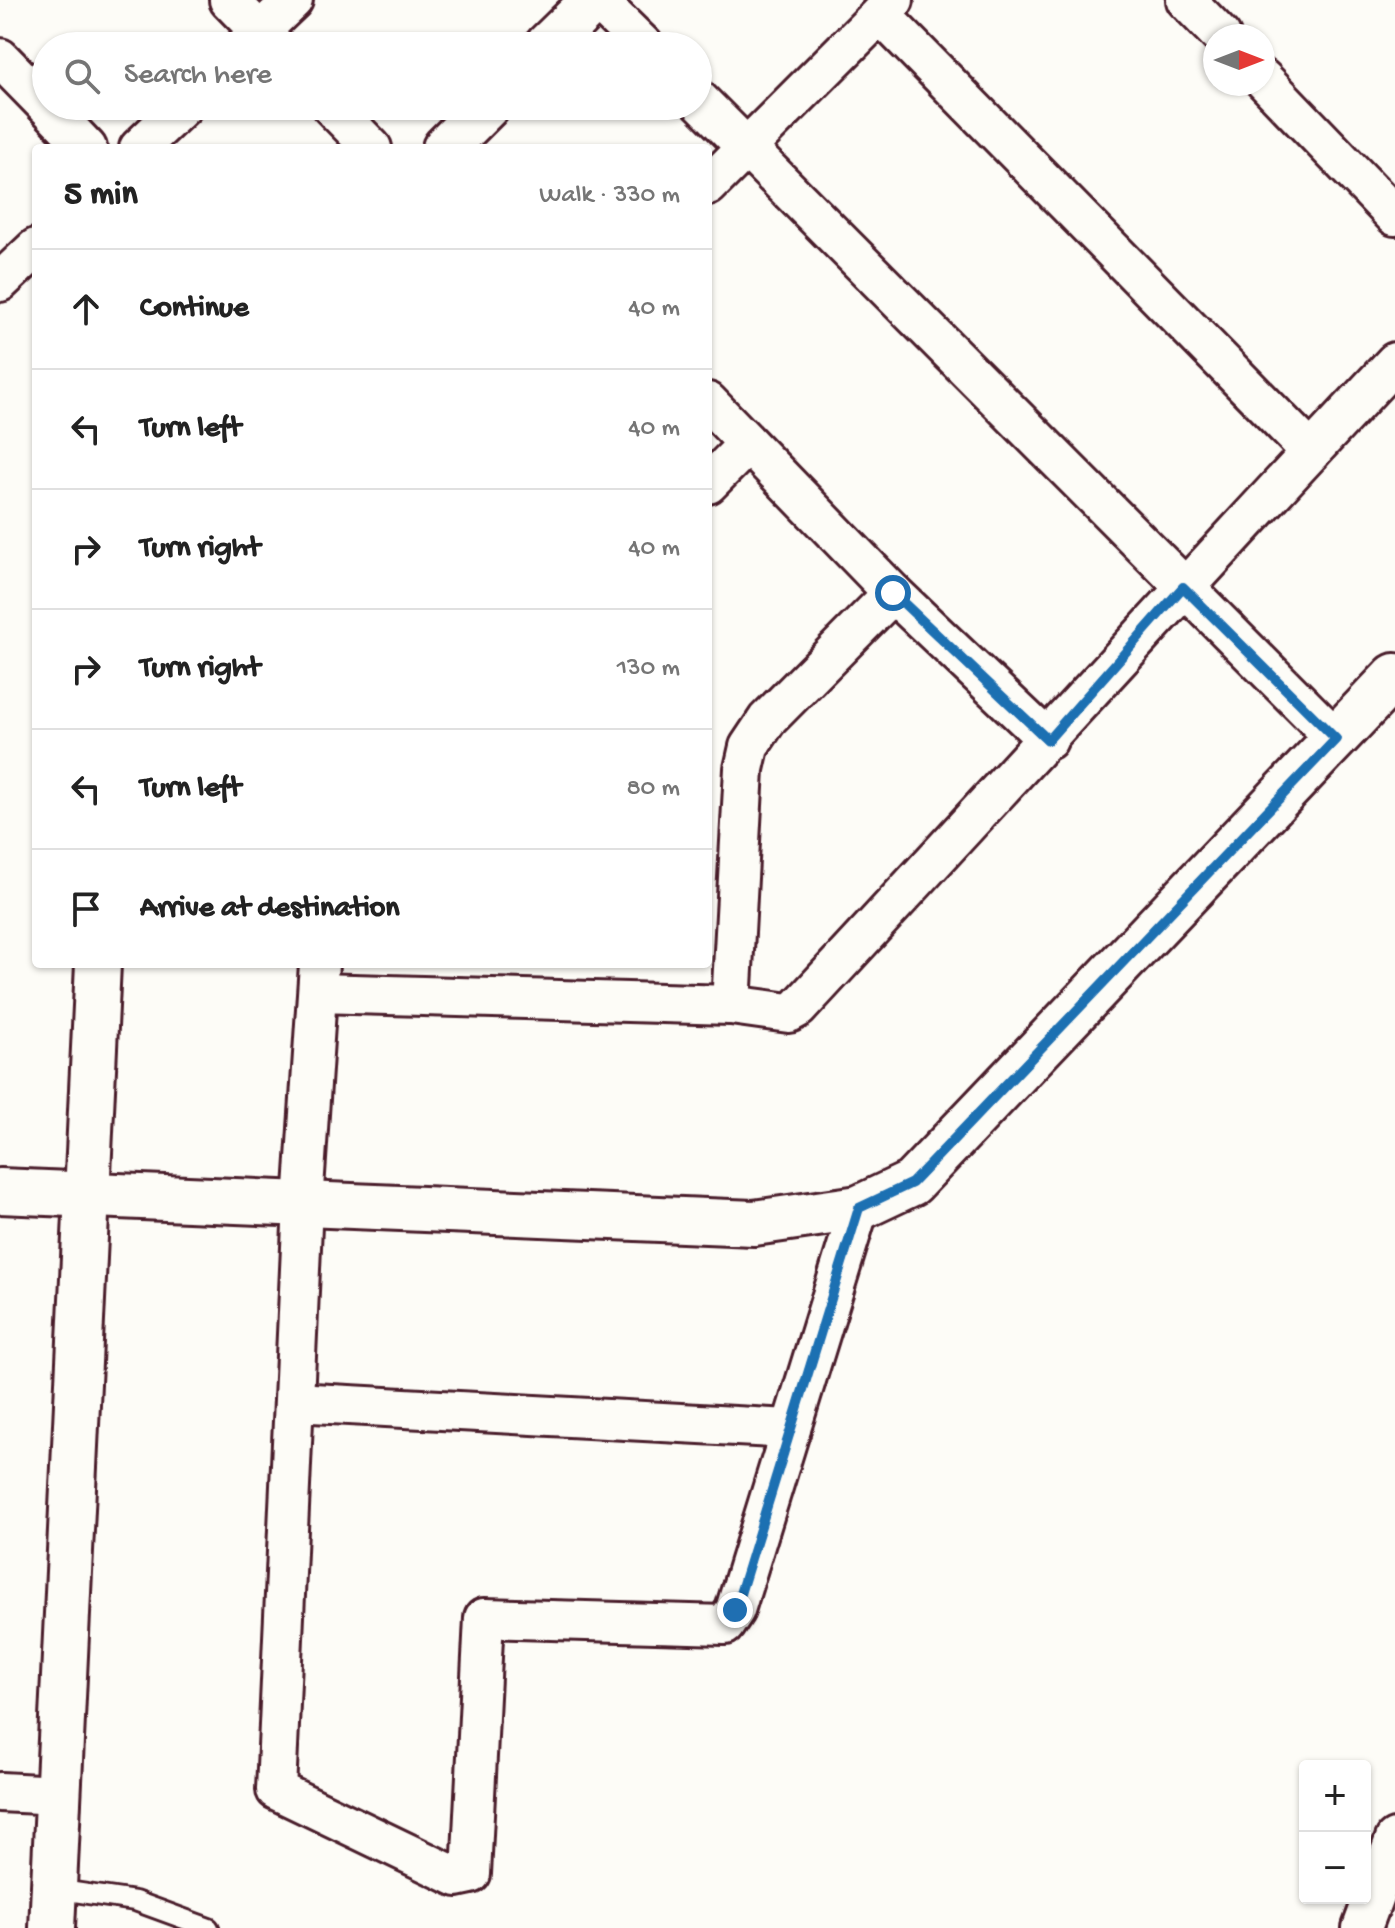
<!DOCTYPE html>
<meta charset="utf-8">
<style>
body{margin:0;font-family:"Gochi Hand",sans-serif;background:#f2f2f2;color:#222}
.controls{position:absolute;right:24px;bottom:24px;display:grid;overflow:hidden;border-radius:8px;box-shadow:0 2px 6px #0004}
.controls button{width:72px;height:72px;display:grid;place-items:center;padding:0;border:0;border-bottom:2px solid #e0e0e0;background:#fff;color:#222;font:40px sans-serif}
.compass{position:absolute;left:1203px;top:24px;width:72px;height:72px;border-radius:50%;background:#fff;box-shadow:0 2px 6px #0004;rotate:90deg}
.stop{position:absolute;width:24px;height:24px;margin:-18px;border:6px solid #1f6fb2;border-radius:50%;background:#fff}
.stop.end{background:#1f6fb2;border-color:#fff;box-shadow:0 2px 8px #0008}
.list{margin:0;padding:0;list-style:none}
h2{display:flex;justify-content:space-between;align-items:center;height:104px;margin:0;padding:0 32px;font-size:34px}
h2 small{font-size:26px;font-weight:400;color:#767676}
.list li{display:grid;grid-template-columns:52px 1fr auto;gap:24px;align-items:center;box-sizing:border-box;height:120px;padding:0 32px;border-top:2px solid #e0e0e0}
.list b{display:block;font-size:30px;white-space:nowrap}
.list em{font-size:26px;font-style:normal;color:#767676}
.icon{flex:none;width:44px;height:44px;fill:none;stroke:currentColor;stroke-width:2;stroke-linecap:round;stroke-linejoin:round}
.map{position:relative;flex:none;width:1395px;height:1928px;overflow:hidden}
.search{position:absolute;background:#fff;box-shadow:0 2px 6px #0004;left:32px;top:32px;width:680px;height:88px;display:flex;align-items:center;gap:20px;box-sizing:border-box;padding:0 28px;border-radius:44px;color:#767676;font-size:30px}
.panel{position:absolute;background:#fff;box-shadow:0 2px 6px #0004;left:32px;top:144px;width:680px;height:824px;border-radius:8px}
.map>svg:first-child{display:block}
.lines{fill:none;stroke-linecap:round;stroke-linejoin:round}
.service-casing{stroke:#4a1f2b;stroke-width:24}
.minor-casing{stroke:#4a1f2b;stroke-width:44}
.tertiary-casing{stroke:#4a1f2b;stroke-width:50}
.service{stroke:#fdfcf7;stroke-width:18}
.minor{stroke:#fdfcf7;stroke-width:38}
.tertiary{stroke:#fdfcf7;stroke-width:44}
.route{stroke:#1f6fb2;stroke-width:10}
</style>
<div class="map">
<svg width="1395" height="1928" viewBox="0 0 1395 1928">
<rect width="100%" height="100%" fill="#fdfcf7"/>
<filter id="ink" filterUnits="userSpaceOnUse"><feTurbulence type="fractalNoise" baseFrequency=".0125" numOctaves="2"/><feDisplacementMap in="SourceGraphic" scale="16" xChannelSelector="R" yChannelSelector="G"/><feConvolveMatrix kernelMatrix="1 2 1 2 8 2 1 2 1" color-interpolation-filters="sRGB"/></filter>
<g filter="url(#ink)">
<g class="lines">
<defs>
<path id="service" d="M54,1889L135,1901L209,1928"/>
<g id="minor">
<path d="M229,0L274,46"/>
<path d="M597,0L644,46"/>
<path d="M1186,0L1221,36"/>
<path d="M880,14L1311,452"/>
<path d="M245,46L293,0"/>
<path d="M0,58L46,105"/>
<path d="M1263,79L1395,216"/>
<path d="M698,99L1336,739"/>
<path d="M47,106L87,148"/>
<path d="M331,106L372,148"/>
<path d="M139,148L183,106"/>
<path d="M708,186L894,0"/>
<path d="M0,282L36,248"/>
<path d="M708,402L893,593L1048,740"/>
<path d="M708,484L748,444"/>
<path d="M319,964L303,1204L276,1790L457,1877L471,1874L484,1618L725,1625L735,1610L859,1208"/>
<path d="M318,993L731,1005L789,1013L798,1008C998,793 1194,576 1395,362"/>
<path d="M731,1005L744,769L749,747L767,720L893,593"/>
<path d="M294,1402L791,1429"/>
<path d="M0,1792L59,1795"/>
<path d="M1362,1928L1395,1839"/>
</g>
<g id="tertiary">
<path d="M547,46L594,0"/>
<path d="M445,148L487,106"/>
<path d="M0,1191L754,1223L859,1208L912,1183L1395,676"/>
<path d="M52,1928L98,964"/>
</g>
</defs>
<!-- service casing -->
<use href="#service" class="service-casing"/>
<!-- minor casing -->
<use href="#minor" class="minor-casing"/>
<!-- tertiary casing -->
<use href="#tertiary" class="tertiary-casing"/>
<!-- service -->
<use href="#service" class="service"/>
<!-- minor -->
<use href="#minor" class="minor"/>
<!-- tertiary -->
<use href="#tertiary" class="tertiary"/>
</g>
</g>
<g class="lines" filter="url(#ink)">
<!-- route -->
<path class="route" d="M735,1610L859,1208L912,1183L1336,739L1183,587L1048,740L893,593"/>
</g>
</svg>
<div class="controls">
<button>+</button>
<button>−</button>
</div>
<svg class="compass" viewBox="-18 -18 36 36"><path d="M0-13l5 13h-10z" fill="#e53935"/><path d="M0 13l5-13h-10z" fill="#767676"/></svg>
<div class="stop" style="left:893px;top:593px"></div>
<div class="stop end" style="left:735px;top:1610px"></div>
<div class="search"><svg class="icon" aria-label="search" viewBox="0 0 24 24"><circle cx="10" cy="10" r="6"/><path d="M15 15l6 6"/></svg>Search here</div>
<section class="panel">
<h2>5 min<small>Walk · 330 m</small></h2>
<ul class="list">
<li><svg class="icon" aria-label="ahead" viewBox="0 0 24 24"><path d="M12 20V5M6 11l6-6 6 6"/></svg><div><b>Continue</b></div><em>40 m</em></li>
<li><svg class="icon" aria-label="left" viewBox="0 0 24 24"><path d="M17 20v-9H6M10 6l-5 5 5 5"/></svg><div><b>Turn left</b></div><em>40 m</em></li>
<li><svg class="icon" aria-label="right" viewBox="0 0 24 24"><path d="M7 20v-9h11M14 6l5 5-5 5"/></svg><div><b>Turn right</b></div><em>40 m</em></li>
<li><svg class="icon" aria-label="right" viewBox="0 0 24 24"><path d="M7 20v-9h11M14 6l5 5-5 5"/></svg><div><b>Turn right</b></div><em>130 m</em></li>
<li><svg class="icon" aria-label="left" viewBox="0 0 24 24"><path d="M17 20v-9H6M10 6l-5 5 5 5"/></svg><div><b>Turn left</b></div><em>80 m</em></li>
<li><svg class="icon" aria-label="arrive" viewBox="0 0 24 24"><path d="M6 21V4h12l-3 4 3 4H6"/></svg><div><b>Arrive at destination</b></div></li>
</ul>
</section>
</div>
